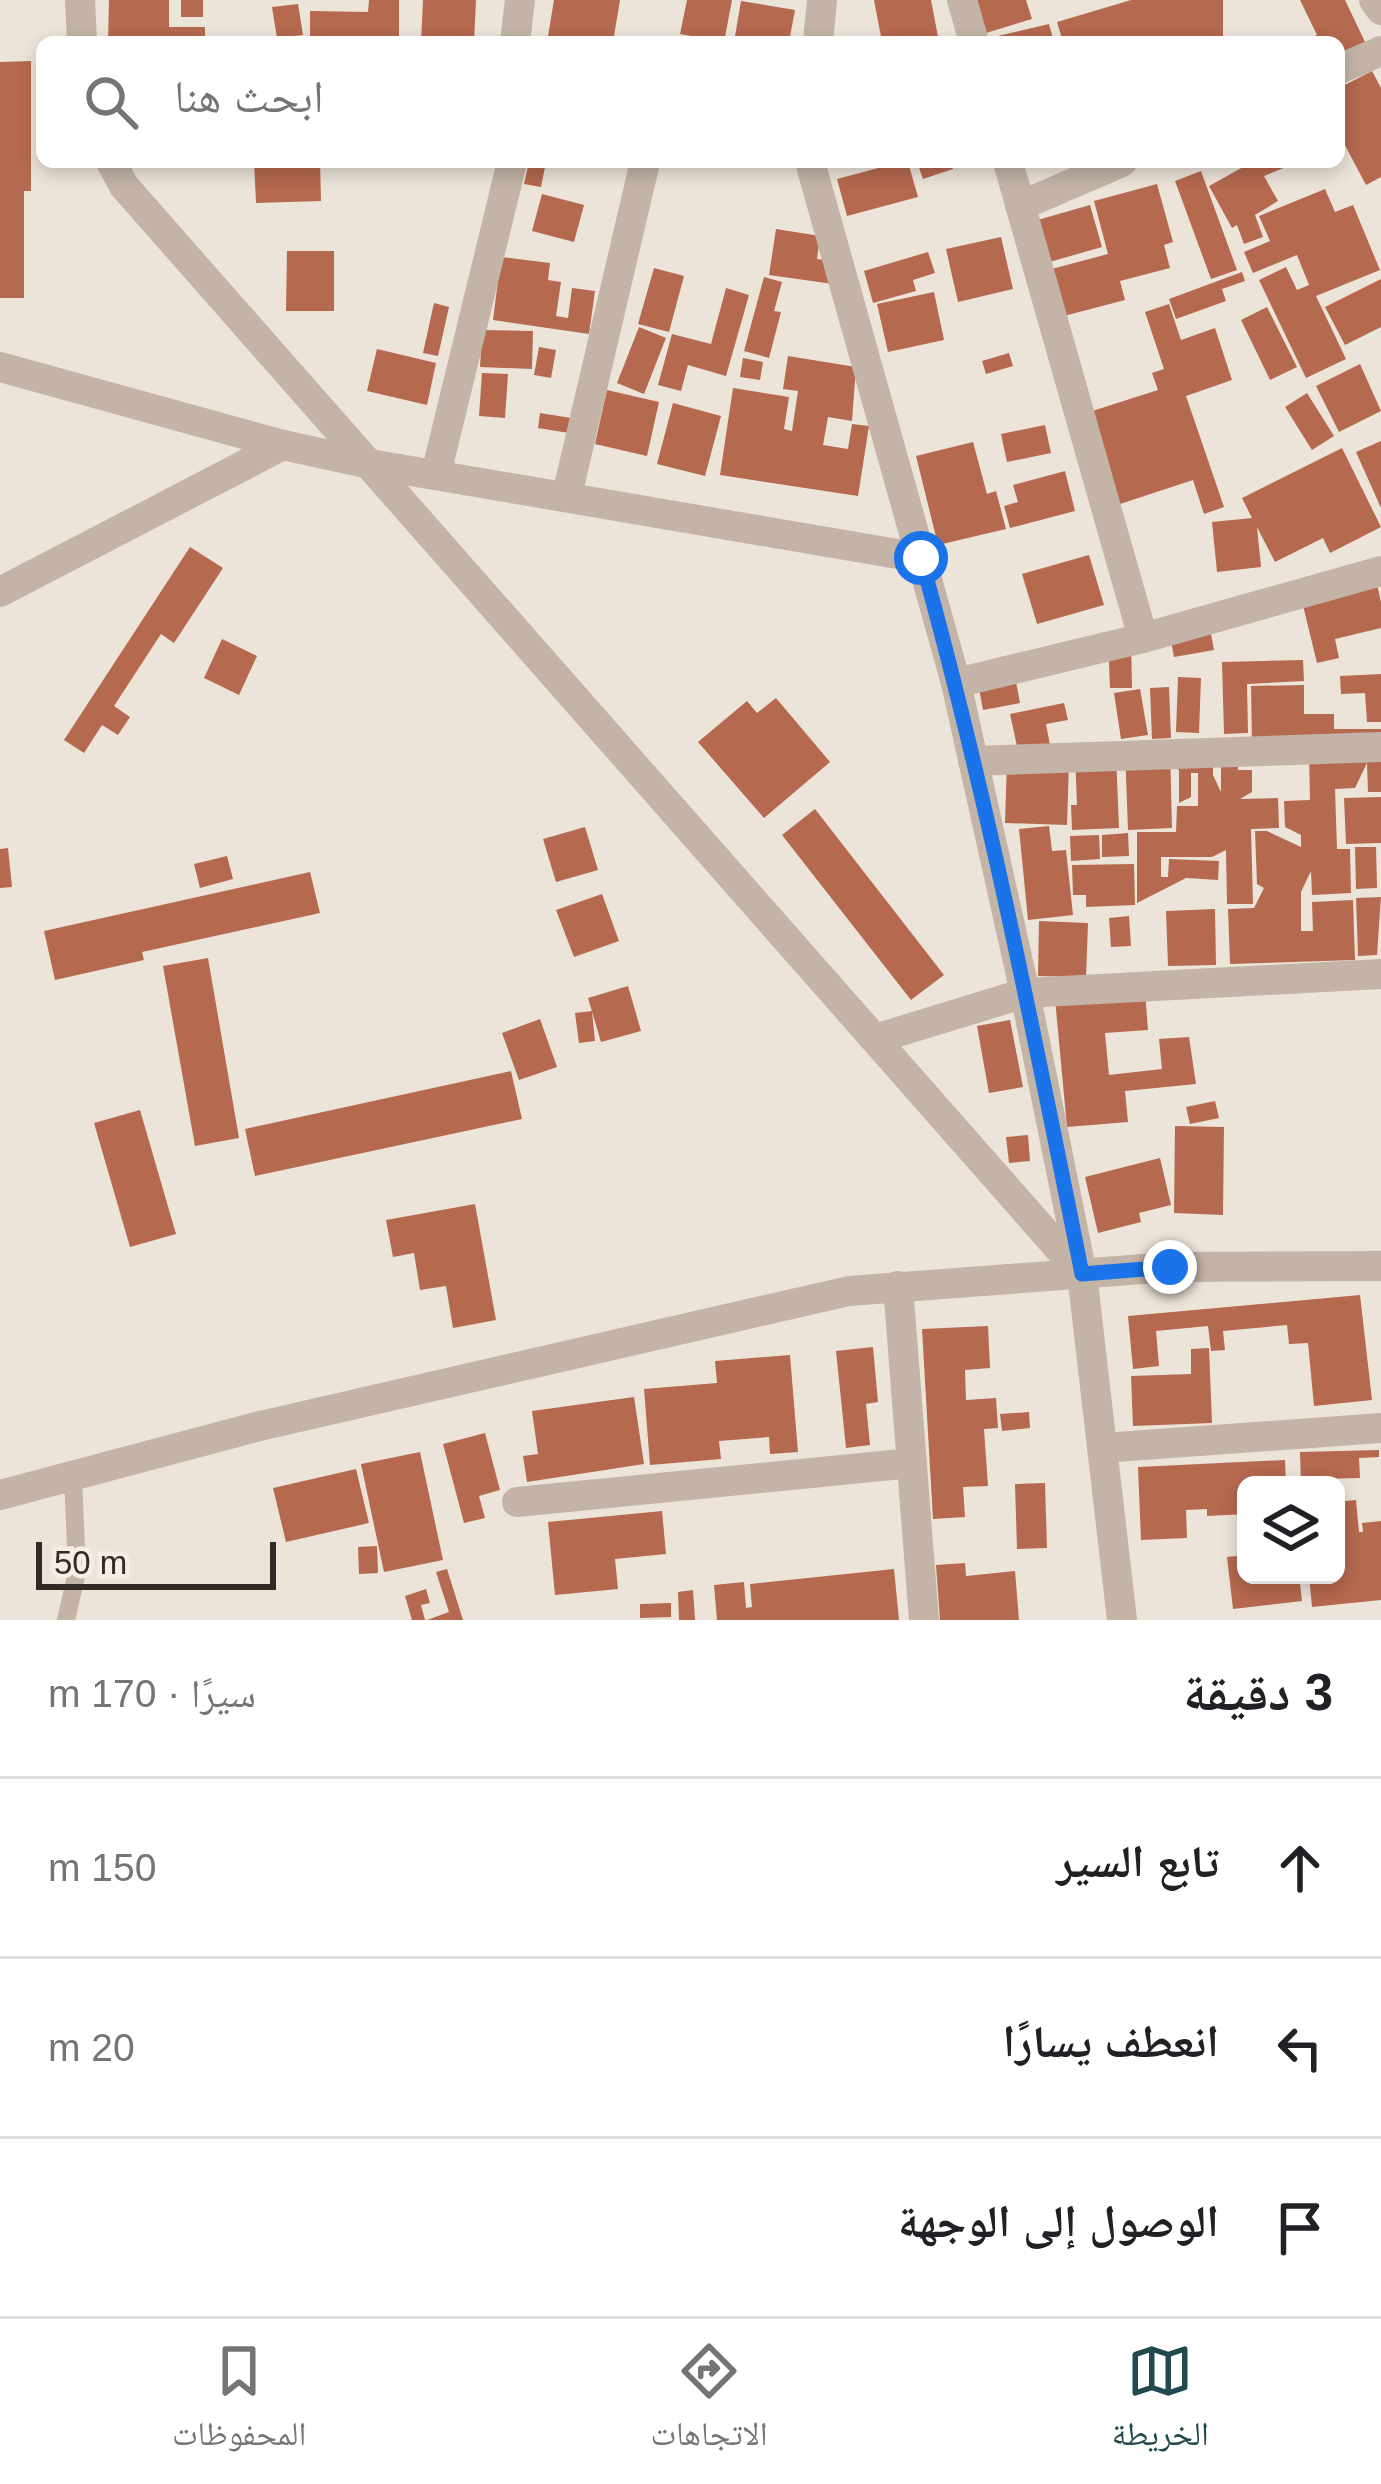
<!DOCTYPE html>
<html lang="ar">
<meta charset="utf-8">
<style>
body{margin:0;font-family:Helvetica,"Noto Naskh Arabic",sans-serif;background:#f6f6f6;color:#202124;direction:rtl}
.controls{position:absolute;right:36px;bottom:36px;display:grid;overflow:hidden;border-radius:18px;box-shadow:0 6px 18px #0003}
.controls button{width:108px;height:108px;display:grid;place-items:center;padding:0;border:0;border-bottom:3px solid #e0e0e0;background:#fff;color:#202124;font:60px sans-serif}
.scale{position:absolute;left:36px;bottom:30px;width:240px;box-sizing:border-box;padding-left:12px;border:6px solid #312a26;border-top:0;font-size:33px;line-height:42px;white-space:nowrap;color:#312a26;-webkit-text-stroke:9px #f6eee5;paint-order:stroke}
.stop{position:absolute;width:36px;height:36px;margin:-27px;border:9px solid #1a73e8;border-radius:50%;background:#fff}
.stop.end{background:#1a73e8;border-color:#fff;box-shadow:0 3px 12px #0008}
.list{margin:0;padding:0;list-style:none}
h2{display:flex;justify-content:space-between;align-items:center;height:156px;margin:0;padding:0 48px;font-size:51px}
h2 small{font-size:39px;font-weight:400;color:#757577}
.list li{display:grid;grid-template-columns:78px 1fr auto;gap:36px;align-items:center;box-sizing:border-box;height:180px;padding:0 48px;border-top:3px solid #e0e0e0}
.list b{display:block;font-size:45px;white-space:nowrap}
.list em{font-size:39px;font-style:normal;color:#757577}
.icon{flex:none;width:66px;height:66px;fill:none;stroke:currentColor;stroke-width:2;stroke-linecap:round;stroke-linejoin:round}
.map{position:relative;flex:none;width:1381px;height:1620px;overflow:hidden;direction:ltr}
.search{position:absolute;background:#fff;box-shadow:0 6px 18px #0003;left:36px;right:36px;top:36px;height:132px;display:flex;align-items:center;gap:30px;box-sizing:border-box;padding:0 42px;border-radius:18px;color:#757577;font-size:45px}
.sheet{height:696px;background:#fff}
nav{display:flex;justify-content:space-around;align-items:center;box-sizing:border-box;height:168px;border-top:3px solid #e0e0e0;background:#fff;font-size:33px;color:#757577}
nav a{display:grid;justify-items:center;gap:6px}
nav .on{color:#22494d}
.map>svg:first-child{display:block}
.building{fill:#b5694f}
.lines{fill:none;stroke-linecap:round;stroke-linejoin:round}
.service{stroke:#c3b4a7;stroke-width:18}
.minor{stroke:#c3b4a7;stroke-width:30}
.tertiary{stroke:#c3b4a7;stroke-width:30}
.route{stroke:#1a73e8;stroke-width:15}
</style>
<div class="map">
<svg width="1381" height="1620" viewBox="0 0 1381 1620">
<rect width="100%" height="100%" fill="#ede4d9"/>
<!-- building -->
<g class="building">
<path d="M109,0H169V27H205V42H108Z"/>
<rect x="181" y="0" width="22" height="17"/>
<path d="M369,0H399V42H310V11L368,12Z"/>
<path d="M423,0H476L474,42L421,41Z"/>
<path d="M554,0H620L613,42H547Z"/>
<path d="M687,0H732L724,42L680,34Z"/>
<path d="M874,0H931L939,42H882Z"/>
<path d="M976,0H1026L1032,19L986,33Z"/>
<path d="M1131,0H1223V42H1063L1057,22Z"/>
<path d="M1300,0H1345L1366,44L1339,57V42H1301L1317,35Z"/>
<path d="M741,1L795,10L789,42H734Z"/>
<path d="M298,4L303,35L277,38L272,7Z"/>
<path d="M1049,24L1054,42H981V40Z"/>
<path d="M31,61V191H24V298H0V62Z"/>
<path d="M1372,71L1381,88V177L1366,185L1339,134V88Z"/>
<path d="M254,162H320L321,201L256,203Z"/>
<path d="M529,162H546L541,187L524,184Z"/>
<path d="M901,162H908L918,197L847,216L837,179Z"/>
<path d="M917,162H951L953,169L923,179Z"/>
<path d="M1252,162H1298L1264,176L1278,201L1255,215L1263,237L1244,244L1237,225L1232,228L1209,186Z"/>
<path d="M1201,171L1237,270L1211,279L1175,181Z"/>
<path d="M1157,184L1173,242L1164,245L1170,268L1120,281L1125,300L1060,317L1048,270L1108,254L1094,201Z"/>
<path d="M1325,189L1335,212L1353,205L1380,270L1316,296L1346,359L1306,378L1259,280L1286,267L1297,290L1309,285L1297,255L1253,273L1244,252L1270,241L1259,216Z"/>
<path d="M542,194L584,205L574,242L532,231Z"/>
<path d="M1090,205L1102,247L1046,263L1034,221Z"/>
<path d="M776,229L820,236L817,259L836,262L833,284L769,275Z"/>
<path d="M1001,237L1013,289L958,302L946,249Z"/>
<path d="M287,251H334V311H286Z"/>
<path d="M928,252L935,273L913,280L916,291L873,303L864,271Z"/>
<path d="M501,257L550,263L548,280L561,282L556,316L568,318L572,288L595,291L589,334L493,320Z"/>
<path d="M654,268L684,276L669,332L638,324Z"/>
<path d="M1242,272L1245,281L1222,289L1226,301L1176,319L1169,299Z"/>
<path d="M764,277L782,282L774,311L781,312L769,358L744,351Z"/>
<path d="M1381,279V327L1345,345L1325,307Z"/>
<path d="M726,288L749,295L726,376L688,365L681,391L658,385L672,334L711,344Z"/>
<path d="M934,292L944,340L888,352L877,304Z"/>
<path d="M434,303L449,307L438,356L423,353Z"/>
<path d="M1169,304L1181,340L1215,328L1232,380L1186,396L1224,507L1204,514L1193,480L1117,505L1086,413L1158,390L1152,373L1164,369L1145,312Z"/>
<path d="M1267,307L1297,367L1270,380L1241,320Z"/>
<path d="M639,327L666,338L644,394L617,383Z"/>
<path d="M482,330L533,331L532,369L480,367Z"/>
<path d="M539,347L556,350L551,378L534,375Z"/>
<path d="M377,349L436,363L427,405L367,391Z"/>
<path d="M1009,353L1013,366L986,374L982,361Z"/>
<path d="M788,356L856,367L852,421L828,417L823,445L848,449L852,424L869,426L858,496L720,475L733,388L789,397L784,429L792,431L798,391L783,389Z"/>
<path d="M743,358L763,362L760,380L740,377Z"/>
<path d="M1360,364L1381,411L1339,432L1316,386Z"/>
<path d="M482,373L508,374L505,418L479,416Z"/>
<path d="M607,390L659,402L647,456L595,444Z"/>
<path d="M1307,393L1334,436L1312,450L1285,407Z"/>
<path d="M673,403L721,416L705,476L657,464Z"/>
<path d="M540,413L571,418L569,433L538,428Z"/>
<path d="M1045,425L1051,453L1007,462L1001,434Z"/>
<path d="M1381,441V508L1356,452Z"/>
<path d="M973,442L987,494L996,491L1006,529L938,545L916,456Z"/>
<path d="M1342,448L1381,527L1330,553L1323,538L1275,562L1257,527L1261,567L1217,572L1212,522L1252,518L1242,498Z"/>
<path d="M1065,471L1075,511L1010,528L1004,506L1018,502L1013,485Z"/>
<path d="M190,547L223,568L174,643L161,634L114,706L130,717L118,735L102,725L84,753L64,740Z"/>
<path d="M1089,555L1104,605L1037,624L1022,574Z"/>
<path d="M1373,567L1381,602V628L1335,639L1339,658L1317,663L1298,585Z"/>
<path d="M1208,617L1214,650L1174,657L1168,625Z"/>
<path d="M222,639L257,656L239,695L204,678Z"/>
<path d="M1108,639H1131L1132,688H1110Z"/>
<path d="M1303,660L1304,681L1247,684L1248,733L1224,734L1222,662Z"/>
<path d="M1013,666L1020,703L983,710L976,673Z"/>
<path d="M1381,674V722H1367L1365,693L1341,694L1340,676Z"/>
<path d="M1178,677L1201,678L1199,733L1176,732Z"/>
<path d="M1304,685V714H1334V729H1381V744L1252,745L1251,686Z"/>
<path d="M1169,687L1171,738L1152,739L1150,688Z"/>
<path d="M1140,689L1148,735L1121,739L1114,693Z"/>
<path d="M776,698L830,762L764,818L698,742L747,701L757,713Z"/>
<path d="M1064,703L1068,720L1046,724L1050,745L1018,751L1010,714Z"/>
<path d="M1221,747H1238V770H1252V792L1240,799L1278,798L1279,828L1251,829L1253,904H1227L1226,850L1212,857H1161V877H1168L1169,859L1219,861L1218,880L1186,878L1137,903V832H1176L1177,806H1198V773H1191V797L1179,803V771L1171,755H1213V775L1221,792Z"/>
<path d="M1170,749L1172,828L1128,830L1125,750Z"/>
<path d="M1381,750V792H1368L1367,763L1355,788L1335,789L1337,849H1350L1351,893L1312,895L1311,871L1301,892V931H1313L1312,902L1353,900L1355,960L1230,964L1228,909L1254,908L1264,888L1257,884L1255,831H1267L1301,847V835L1285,827L1284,801L1310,800L1309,752Z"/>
<path d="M1116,754L1119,828L1072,830L1071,805H1077L1075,756Z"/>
<path d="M1007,761L1069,762L1067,825L1005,823Z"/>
<path d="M1381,797V843L1346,844L1344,798Z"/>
<path d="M815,809L944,975L911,1000L782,835Z"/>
<path d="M1049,826L1052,851L1066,850L1073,915L1028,920L1019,829Z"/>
<path d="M585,827L598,870L556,882L543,839Z"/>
<path d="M1128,833L1129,856L1102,857V835Z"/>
<path d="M1099,835L1100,859L1071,861L1070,836Z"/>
<path d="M1355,847H1376L1377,888L1356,889Z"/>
<path d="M8,848L12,887L0,888V849Z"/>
<path d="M227,856L233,879L200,888L194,864Z"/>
<path d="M1134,864L1135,905L1086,907V895H1073L1072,865Z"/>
<path d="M310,872L320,913L142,952L144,960L55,980L44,931Z"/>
<path d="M602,894L619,941L574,957L556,910Z"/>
<path d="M1381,897L1377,955L1358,956L1356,898Z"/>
<path d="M1215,909L1216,965L1168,966L1166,911Z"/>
<path d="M1129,916L1131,946L1111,947L1109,918Z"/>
<path d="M1039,921L1088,923L1086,977L1038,976Z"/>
<path d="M208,958L239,1138L195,1146L163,966Z"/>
<path d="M628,986L641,1031L601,1042L588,998Z"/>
<path d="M1145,991L1148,1030L1105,1033L1109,1075L1162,1069L1159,1039L1189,1037L1196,1084L1125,1091L1128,1122L1067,1127L1055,999Z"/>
<path d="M592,1011L595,1041L579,1043L575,1013Z"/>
<path d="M540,1019L557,1067L519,1080L502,1033Z"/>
<path d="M1010,1020L1023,1087L989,1093L977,1026Z"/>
<path d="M511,1071L522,1119L255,1176L245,1129Z"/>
<path d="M1215,1101L1219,1118L1190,1124L1186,1107Z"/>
<path d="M140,1110L176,1234L130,1247L94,1123Z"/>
<path d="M1175,1126L1224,1127L1223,1215L1174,1213Z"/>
<path d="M1028,1135L1030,1161L1009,1163L1006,1137Z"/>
<path d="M1160,1158L1171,1205L1139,1213L1141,1222L1098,1233L1085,1177Z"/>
<path d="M475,1204L496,1320L453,1328L446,1286L420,1290L414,1253L393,1257L386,1220Z"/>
<path d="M1360,1295L1372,1400L1314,1406L1308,1343L1289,1344L1287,1325L1223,1331L1225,1350L1211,1351L1208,1326L1156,1331L1159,1366L1133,1369L1128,1316Z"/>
<path d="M988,1326L990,1368L965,1370L966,1400L996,1398L998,1428L984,1429L988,1486L963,1487L965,1517L933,1519L922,1329Z"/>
<path d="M873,1347L878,1402L866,1404L870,1445L846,1448L836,1351Z"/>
<path d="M1209,1348L1212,1423L1133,1426L1131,1376L1191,1374V1349Z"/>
<path d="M790,1355L798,1452L770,1454L769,1437L719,1441L721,1459L650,1465L644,1389L717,1383L715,1361Z"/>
<path d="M634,1397L644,1464L527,1482L523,1456L538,1454L532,1411Z"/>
<path d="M1029,1412L1030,1428L1002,1431L1000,1414Z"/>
<path d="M485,1433L500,1490L479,1496L485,1518L464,1523L443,1444Z"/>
<path d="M1379,1450V1457L1359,1458L1360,1478L1317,1479V1485H1301L1300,1452Z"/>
<path d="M420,1452L443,1560L384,1572L361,1464Z"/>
<path d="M1285,1460L1286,1485H1246V1514L1207,1516V1509L1186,1510L1187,1538L1141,1540L1138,1467Z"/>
<path d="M356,1469L369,1523L286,1542L273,1488Z"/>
<path d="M1045,1483L1047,1548L1017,1549L1015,1484Z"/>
<path d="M1356,1500L1359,1532H1363L1362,1523L1381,1521V1600L1312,1607L1309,1575H1336V1502Z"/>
<path d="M662,1511L666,1554L615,1559L618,1589L555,1595L548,1522Z"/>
<path d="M377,1546L378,1573L359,1574L358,1547Z"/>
<path d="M1246,1555V1575H1299L1302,1601L1233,1609L1227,1557Z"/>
<path d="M965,1563L966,1576L1015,1571L1019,1620H940L936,1565Z"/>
<path d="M447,1569L463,1620H427L449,1612L436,1572Z"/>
<path d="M894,1569L899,1620H717L714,1585L744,1582L746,1608L752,1607L750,1584Z"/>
<path d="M426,1589L430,1603L421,1605L425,1620H412L405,1596Z"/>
<path d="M693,1590L695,1620H679L678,1592Z"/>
<path d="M671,1603V1617L640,1618V1604Z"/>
</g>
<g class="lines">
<!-- service -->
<path class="service" d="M66,1620L77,1572L73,1476"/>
<!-- minor -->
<g class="minor">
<path d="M80,0L82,42"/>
<path d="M962,0L974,42"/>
<path d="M1374,0L1381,10"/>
<path d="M515,42L520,0"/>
<path d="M818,42L822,0"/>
<path d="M1339,69L1381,51"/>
<path d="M111,162L124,186L1078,1270"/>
<path d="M810,162L956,683L1025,993L1082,1274L1122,1620"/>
<path d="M1008,162L1143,638"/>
<path d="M1020,206L1122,162"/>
<path d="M0,367L283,445L370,464L921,558"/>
<path d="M436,474L512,162"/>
<path d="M567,495L645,162"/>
<path d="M0,592L283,445"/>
<path d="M956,683L1143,638L1381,571"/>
<path d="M973,761L1381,747"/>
<path d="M875,1039L1025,993L1381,974"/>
<path d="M898,1286L924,1620"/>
<path d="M1102,1448L1381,1428"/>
<path d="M517,1502L912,1463"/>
</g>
<!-- tertiary -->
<path class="tertiary" d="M0,1495L260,1426L849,1291L1170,1267L1381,1266"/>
</g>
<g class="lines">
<!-- route -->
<path class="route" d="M921,558C987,794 1034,1034 1082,1274L1170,1267"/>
</g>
</svg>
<div class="controls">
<button><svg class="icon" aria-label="layers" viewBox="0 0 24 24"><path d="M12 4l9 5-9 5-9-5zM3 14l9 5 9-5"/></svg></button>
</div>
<div class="scale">50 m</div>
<div class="stop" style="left:921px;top:558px"></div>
<div class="stop end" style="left:1170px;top:1267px"></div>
<div class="search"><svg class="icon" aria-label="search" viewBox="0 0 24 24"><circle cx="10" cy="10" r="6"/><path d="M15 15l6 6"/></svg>ابحث هنا</div>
</div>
<section class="sheet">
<h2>3 دقيقة<small>سيرًا · 170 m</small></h2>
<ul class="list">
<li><svg class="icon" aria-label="ahead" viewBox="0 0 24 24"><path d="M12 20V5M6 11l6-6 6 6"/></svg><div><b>تابع السير</b></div><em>150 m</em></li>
<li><svg class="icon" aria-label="left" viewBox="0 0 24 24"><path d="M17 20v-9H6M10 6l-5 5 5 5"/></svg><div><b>انعطف يسارًا</b></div><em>20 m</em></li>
<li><svg class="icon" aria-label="arrive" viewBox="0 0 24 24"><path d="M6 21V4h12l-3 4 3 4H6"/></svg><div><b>الوصول إلى الوجهة</b></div></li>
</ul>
</section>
<nav>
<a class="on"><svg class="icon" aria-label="map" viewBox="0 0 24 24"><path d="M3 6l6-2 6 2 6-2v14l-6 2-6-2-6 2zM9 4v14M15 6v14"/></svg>الخريطة</a>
<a><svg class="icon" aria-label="directions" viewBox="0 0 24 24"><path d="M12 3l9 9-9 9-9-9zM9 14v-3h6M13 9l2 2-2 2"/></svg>الاتجاهات</a>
<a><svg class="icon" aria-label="saved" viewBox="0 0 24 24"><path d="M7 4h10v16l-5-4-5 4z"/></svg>المحفوظات</a>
</nav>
